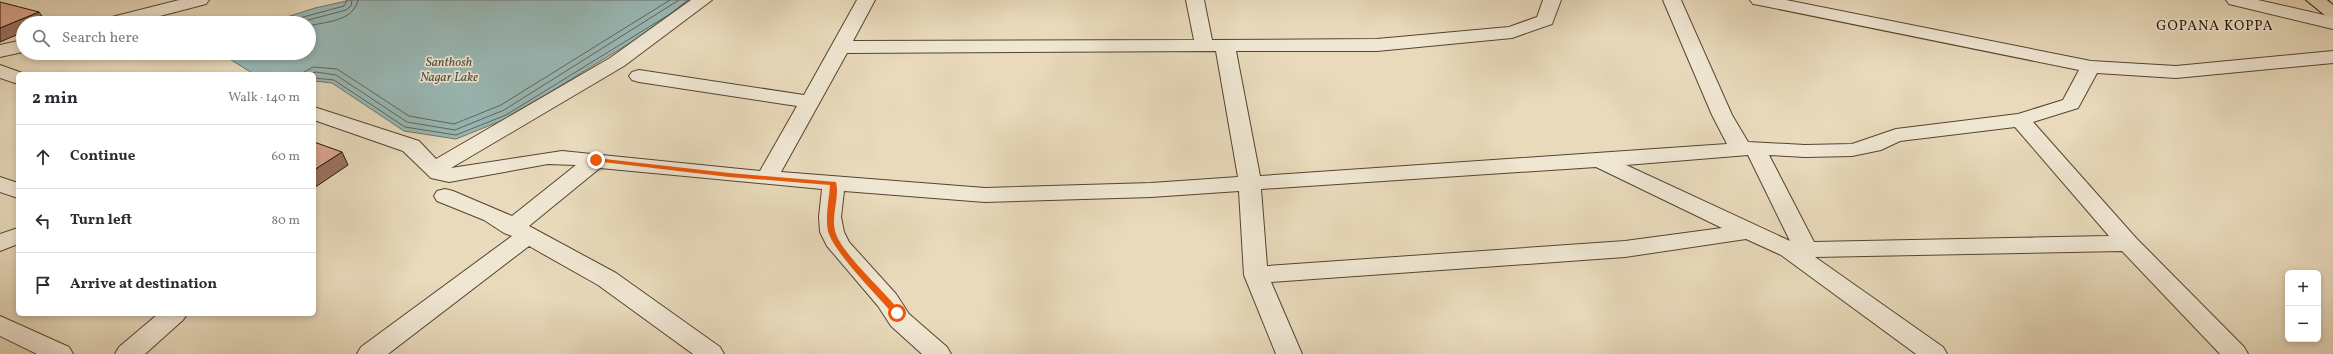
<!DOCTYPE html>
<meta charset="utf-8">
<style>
body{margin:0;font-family:Vollkorn,serif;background:#f2f2f3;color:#2b2b33}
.controls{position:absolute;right:12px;bottom:12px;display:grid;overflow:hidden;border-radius:6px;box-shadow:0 2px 6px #0003}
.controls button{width:36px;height:36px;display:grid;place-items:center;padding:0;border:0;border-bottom:1px solid #e1e1e2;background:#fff;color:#2b2b33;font:20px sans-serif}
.stop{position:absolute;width:12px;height:12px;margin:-9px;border:3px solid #ea580c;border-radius:50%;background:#fff}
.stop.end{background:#ea580c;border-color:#fff;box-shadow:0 1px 4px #0008}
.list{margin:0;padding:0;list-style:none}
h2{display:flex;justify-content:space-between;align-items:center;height:52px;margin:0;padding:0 16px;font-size:17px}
h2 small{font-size:13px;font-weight:400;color:#7c7c81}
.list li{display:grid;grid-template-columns:26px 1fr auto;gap:12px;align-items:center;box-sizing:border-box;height:64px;padding:0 16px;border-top:1px solid #e1e1e2}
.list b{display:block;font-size:15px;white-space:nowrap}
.list em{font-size:13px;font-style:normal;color:#7c7c81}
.icon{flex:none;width:22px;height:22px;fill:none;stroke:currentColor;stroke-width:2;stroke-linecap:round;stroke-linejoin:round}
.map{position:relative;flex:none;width:2333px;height:354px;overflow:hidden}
.search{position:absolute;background:#fff;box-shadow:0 2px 6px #0003;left:16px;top:16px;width:300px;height:44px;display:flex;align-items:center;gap:10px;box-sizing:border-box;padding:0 14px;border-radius:22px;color:#7c7c81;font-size:15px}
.panel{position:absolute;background:#fff;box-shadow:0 2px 6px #0003;left:16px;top:72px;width:300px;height:244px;border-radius:6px}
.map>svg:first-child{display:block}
.water{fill:#99b9b7;stroke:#6a766f}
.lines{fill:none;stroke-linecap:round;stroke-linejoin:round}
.shore{stroke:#5e665d;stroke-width:1}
.minor-casing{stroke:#554431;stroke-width:2}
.major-casing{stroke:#241203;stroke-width:2}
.minor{fill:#f0e7d3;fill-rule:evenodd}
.major{fill:#e8dabb;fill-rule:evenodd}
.shaded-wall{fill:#9a7263;stroke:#241203}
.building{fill:#dca38e;stroke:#241203}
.route{fill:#ea580c}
.labels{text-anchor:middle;stroke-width:3.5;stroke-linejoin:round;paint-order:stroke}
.water-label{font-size:13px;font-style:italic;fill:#4d4c42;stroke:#f0e7d3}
.quarter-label{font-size:14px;letter-spacing:1px;fill:#241203;stroke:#f0e7d3}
</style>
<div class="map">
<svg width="2333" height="354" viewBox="0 0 2333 354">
<rect width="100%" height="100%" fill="#e8dabb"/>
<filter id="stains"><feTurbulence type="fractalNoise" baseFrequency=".005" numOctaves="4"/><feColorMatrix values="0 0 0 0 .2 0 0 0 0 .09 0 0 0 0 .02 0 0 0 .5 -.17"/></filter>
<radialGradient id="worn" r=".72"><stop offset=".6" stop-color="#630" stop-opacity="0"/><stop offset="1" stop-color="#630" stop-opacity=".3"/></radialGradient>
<!-- water -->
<path class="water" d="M351,0H694L672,17L508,118L456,139L404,131L332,83L314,81V74H254L228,58L233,53H309V23H268L315,8Z"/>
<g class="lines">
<!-- shore -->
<g class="shore">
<path d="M281,23L344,6L347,0"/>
<path d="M297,23L346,10L351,6L352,0"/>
<path d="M309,26C327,21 353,22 358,0"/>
<path d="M301,74L313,67L337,69L409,116L454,124L501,105L670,0"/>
<path d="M310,74L316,72L336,75L407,122L455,130L504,110L679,0"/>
<path d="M314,78L334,80L405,127L456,135L506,115L670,14L688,0"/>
</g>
<defs>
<g id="minor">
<path d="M179,0H209L206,4L133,23H102L104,19Z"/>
<path d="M691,0H712L624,66L451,168L562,151L760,171L797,106L639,82L632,80L629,76L632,72L639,70L804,95L857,0H875L853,41L1194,40L1186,0H1204L1212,40L1377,39L1509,27L1537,17L1543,0H1561L1552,24L1512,38L1377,51H1236L1260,176L1727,144L1712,115L1663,0H1681L1732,115L1748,142L1805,145L1852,144L1896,129L2018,114L2063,100L2079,70L1759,5L1753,4L1750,0H1786L2091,61L2176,66L2333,51V63L2176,78L2097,73L2078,108L2033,122L2136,238L2244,347L2248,354H2220L2122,251L1815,257L1943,347L1947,354H1916L1781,255L1746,239L1625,257L1271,282L1302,354H1276L1244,275L1239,191L1151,197L985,202L844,191L841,217L844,232L849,242L896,294L909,314L947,347L951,354H922L891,326L878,306L827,246L820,232L819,217L822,189L600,168L529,226L616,273L720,347L724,354H693L598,285L529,246L388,354H357L361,347L512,236L504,233L484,220L437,201L434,196L437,191L445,189L453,191L512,216L576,165L548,164L449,182L431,178L403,151L314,120V107L419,141L436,159L610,58ZM1216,51L1238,177L1151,183L985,188L781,172L847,53ZM2015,127L2109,236L1814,242L1769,155L1805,157L1852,156L1881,150L1900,141ZM1748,155L1790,241L1626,165ZM1596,167L1722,228L1625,241L1267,266L1261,189Z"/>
<path d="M2226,0H2258L2333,17V29L2229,4Z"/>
<path d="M23,40V52L0,57V45Z"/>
<path d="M0,65L25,74H18V84L0,78Z"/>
<path d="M0,177L18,183V198L0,192Z"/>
<path d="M18,228V244L0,251V234Z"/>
<path d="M158,314H187L183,320L145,354H115L119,347Z"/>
<path d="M0,316L69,347L73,354H37L0,336Z"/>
</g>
<path id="major" d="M2306,0H2327L2333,5V18L2327,17Z"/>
</defs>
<!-- minor casing -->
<use href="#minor" class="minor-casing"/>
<!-- major casing -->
<use href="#major" class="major-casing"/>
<!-- minor -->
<use href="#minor" class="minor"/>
<!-- major -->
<use href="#major" class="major"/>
</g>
<!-- shaded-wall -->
<g class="shaded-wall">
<path d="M39,12L46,22L43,23H23V32L0,42V28Z"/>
<path d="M342,152L348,165L314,188V170Z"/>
</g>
<!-- building -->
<g class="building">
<path d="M0,2L39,12L0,28Z"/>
<path d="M314,142L342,152L314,170Z"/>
</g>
<!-- route -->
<path class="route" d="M596,158L729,173L836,182C840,197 831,215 835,231C841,254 885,291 901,313L894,315C878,296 834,253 828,231C825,217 829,200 830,185L729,177L594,161Z"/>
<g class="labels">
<!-- water labels -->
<g class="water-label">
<text x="449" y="66">Santhosh<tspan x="449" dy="15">Nagar Lake</tspan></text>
</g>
<!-- quarter labels -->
<g class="quarter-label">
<text x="2215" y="30">GOPANA KOPPA</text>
</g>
</g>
<rect width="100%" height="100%" filter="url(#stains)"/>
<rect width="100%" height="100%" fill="url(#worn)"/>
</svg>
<div class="controls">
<button>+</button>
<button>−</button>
</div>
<div class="stop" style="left:897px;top:313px"></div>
<div class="stop end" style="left:596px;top:160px"></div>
<div class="search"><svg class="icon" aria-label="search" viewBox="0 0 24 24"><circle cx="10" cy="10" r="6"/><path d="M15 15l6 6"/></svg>Search here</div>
<section class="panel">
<h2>2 min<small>Walk · 140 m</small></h2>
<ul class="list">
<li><svg class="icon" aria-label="ahead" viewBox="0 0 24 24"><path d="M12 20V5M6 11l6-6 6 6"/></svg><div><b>Continue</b></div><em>60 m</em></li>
<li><svg class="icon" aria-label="left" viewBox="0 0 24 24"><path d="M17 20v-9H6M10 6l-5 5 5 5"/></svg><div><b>Turn left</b></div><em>80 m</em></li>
<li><svg class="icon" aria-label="arrive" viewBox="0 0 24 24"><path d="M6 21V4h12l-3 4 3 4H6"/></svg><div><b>Arrive at destination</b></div></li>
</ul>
</section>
</div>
